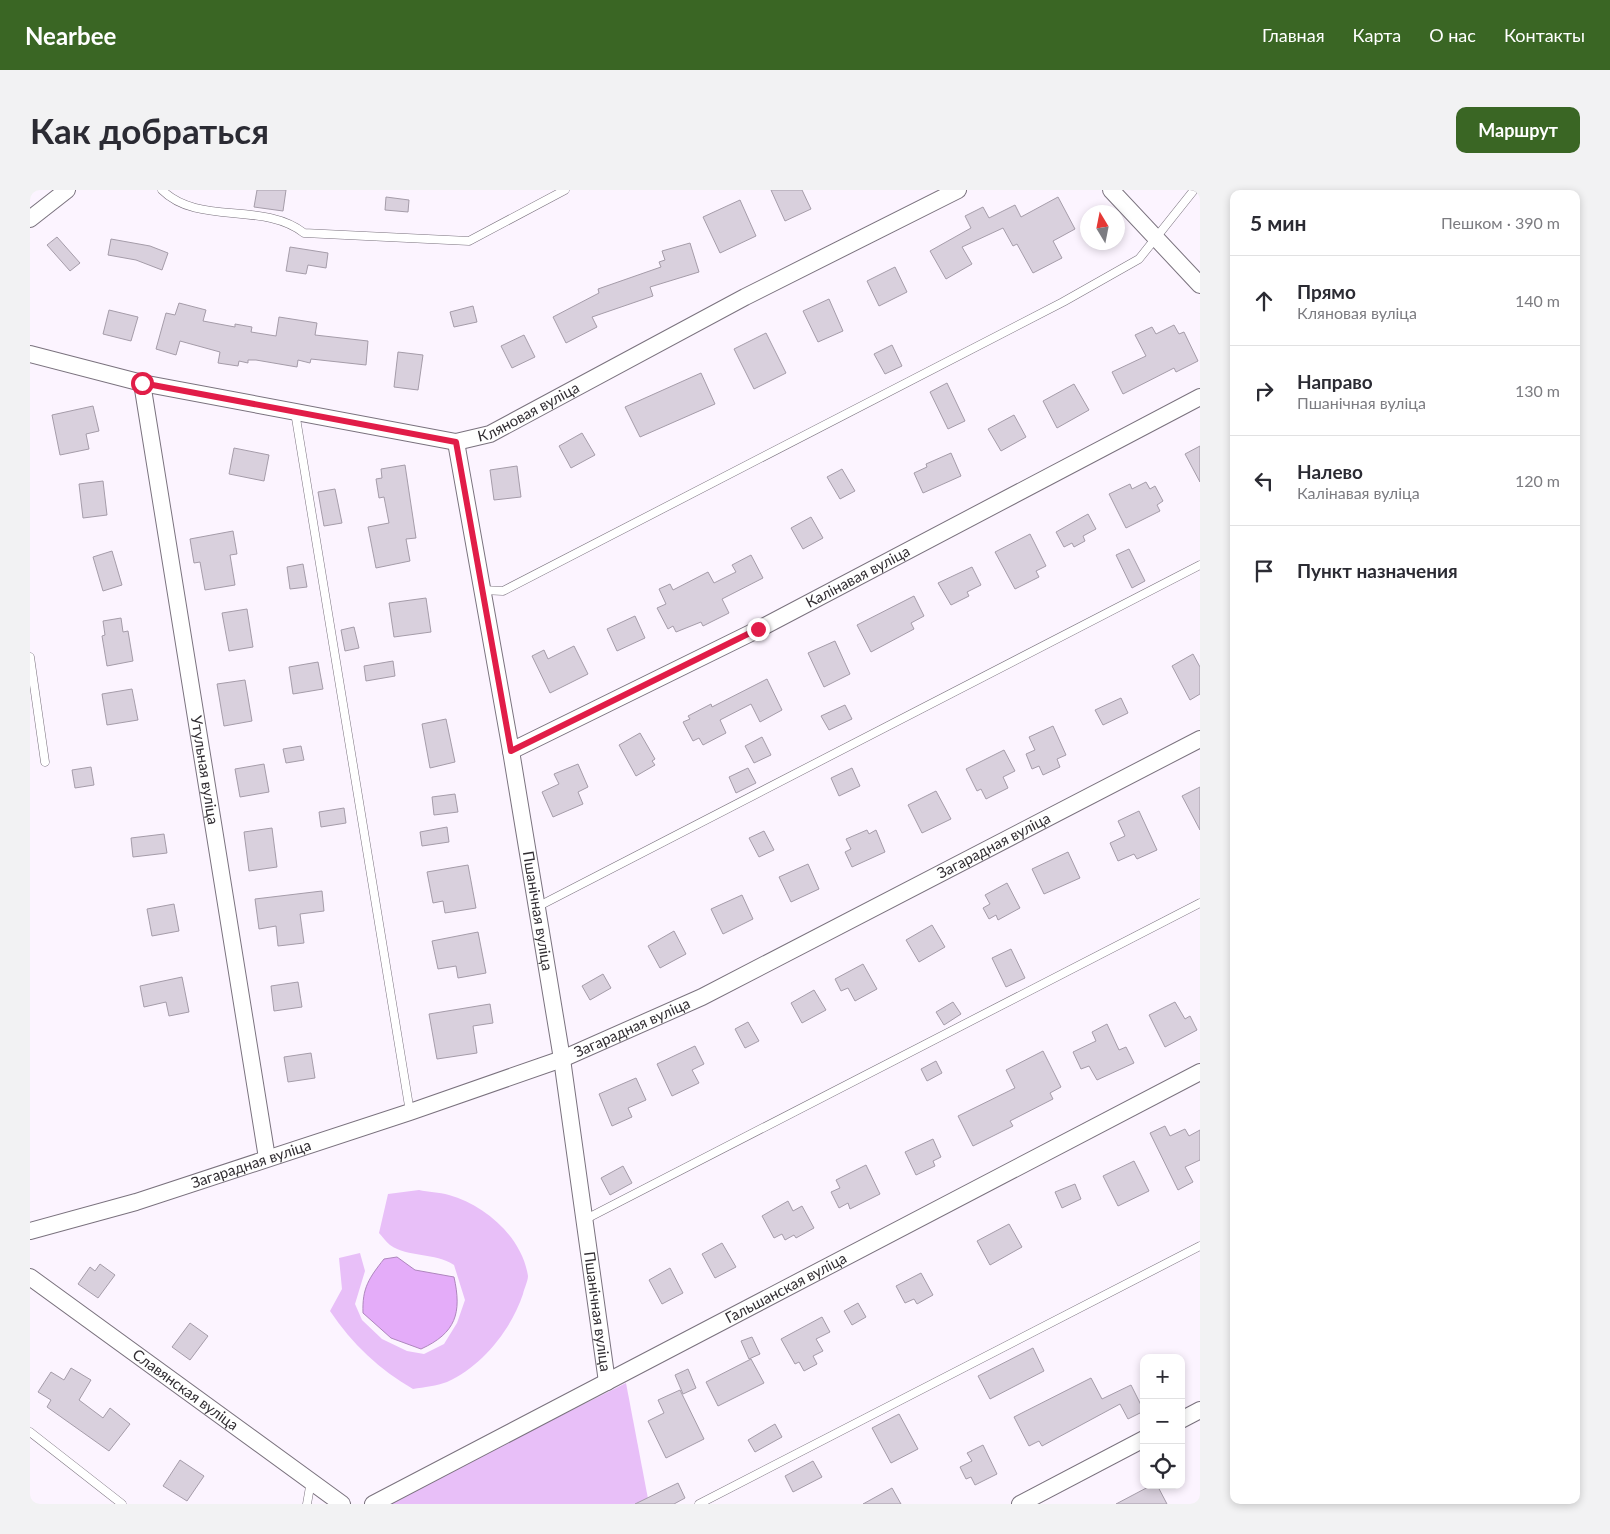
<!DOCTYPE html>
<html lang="ru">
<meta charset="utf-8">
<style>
body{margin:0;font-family:Lato,sans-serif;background:#f2f2f3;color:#2b2b33}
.controls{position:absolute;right:15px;bottom:15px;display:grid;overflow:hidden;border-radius:10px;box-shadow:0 2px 8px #0003}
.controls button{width:45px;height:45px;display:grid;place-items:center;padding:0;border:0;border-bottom:1px solid #e1e1e2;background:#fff;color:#2b2b33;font:25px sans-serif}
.compass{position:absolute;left:1050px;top:15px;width:45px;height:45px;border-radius:50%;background:#fff;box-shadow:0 2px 8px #0003;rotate:350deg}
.stop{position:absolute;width:15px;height:15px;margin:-11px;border:4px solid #e11d48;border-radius:50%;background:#fff}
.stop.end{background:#e11d48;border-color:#fff;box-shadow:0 1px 5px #0008}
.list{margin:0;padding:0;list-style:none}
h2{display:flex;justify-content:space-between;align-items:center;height:65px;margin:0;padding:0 20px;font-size:21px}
h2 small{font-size:16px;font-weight:400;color:#7c7c81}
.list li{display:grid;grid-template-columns:32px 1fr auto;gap:15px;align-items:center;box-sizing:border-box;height:90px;padding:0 20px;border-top:1px solid #e1e1e2}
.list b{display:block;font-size:19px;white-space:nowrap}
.list p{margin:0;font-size:16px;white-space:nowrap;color:#7c7c81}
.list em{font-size:16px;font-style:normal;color:#7c7c81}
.icon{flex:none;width:28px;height:28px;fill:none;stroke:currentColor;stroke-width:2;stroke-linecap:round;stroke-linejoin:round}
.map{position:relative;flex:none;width:1170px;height:1314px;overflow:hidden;border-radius:10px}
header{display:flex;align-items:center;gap:30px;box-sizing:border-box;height:70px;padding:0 25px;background:#3a6624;color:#fff}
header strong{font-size:24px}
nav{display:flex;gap:28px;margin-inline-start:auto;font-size:18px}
.intro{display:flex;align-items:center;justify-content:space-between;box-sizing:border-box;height:120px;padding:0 30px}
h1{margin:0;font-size:35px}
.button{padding:12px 22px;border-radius:10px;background:#3a6624;color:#fff;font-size:18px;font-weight:700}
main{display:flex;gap:30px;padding:0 30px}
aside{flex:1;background:#fff;border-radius:10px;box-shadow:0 2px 8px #0003}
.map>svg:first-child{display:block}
.green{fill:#e8bff8}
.water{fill:#e4acf9;stroke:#ae86bd}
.building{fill:#d9d0dd;stroke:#a59ca9}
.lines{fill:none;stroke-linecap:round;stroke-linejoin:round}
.lane-casing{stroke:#7a727e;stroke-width:9}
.street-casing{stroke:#7a727e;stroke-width:18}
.lane{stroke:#fff;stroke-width:8}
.street{stroke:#fff;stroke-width:16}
.route{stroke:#e11d48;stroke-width:6}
.labels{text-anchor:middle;stroke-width:4;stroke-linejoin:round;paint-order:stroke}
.street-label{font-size:15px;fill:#312d32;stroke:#fff}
</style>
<header>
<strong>Nearbee</strong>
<nav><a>Главная</a><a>Карта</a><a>О нас</a><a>Контакты</a></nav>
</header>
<div class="intro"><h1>Как добраться</h1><a class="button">Маршрут</a></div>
<main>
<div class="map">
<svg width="1170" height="1314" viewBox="0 0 1170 1314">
<rect width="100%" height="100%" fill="#fcf4ff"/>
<!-- green -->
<g class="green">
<path d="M389,1000C398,1002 409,1002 419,1005C455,1015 492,1047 498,1086C498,1091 494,1099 493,1104C481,1140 452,1176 417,1192C407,1196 394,1197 383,1199C350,1180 322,1154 300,1121L312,1099L309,1068L330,1063L335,1081L325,1114L332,1130L352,1149L377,1161L394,1164L414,1154L427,1133L435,1110L424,1075C405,1062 378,1068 360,1055C356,1052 352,1046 349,1043L358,1004Z"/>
<path d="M596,1193L619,1314H354Z"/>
</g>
<!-- water -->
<path class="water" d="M367,1067L385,1080L424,1087C432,1123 426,1143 391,1159L361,1148L333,1123C332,1098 339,1088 354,1069Z"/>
<!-- building -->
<g class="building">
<path d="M227,0H256L253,21L224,17Z"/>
<path d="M741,0H772L781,19L755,31Z"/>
<path d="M356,7L379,10L378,22L355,20Z"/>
<path d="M1028,7L1045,39L1023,51L1032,68L1003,83L987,54L983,56L973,38L932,57L942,74L916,89L900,61L941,38L935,26L953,17L959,28L985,15L991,27Z"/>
<path d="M710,10L726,46L690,63L673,27Z"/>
<path d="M27,47L50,73L40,81L17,55Z"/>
<path d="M81,49L120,56L138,63L132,80L106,70L78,65Z"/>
<path d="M660,53L669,82L620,97L623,106L562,127L567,137L536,153L523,127L569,103L568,99L631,77L629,72L635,70L632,61Z"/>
<path d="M260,57L298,63L296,78L278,75L276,84L256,81Z"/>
<path d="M865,77L877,102L849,116L837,91Z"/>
<path d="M799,109L813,141L788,152L773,121Z"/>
<path d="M149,113L176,120L173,131L205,137V134L222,137L221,142L246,146L249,127L287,133L285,145L338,151L336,175L281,169L280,173L268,170L267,177L226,170H218V173L209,171L208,176L188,173L190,162L150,151L146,165L126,159L136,123L145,125Z"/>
<path d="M443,116L447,132L424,137L420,122Z"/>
<path d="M79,120L108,127L101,151L73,144Z"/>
<path d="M1144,135L1149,144L1154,142L1168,171L1146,182L1144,178L1093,204L1082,182L1116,166L1105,145L1122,137L1126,144Z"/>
<path d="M736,143L756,183L724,199L704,159Z"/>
<path d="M494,145L505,167L482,178L471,156Z"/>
<path d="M862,155L872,176L855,184L844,164Z"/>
<path d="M368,162L393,165L388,200L364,197Z"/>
<path d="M671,183L685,214L610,247L595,217Z"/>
<path d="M917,193L935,231L918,239L900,202Z"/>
<path d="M1044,194L1059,220L1027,238L1013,211Z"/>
<path d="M63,216L69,241L56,244L59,259L30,265L22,225Z"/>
<path d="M984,225L996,247L971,261L958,239Z"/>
<path d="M552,243L565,265L541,278L529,256Z"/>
<path d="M1170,256V292L1155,264Z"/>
<path d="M204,258L239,265L234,291L199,284Z"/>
<path d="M921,263L931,286L893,303L884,283L897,277L896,274Z"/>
<path d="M375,275L386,348L376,349L380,371L346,378L338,337L359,333L354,307L349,308L346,289L352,288L351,279Z"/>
<path d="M487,276L491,307L464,310L460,280Z"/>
<path d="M812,279L825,301L810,309L797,287Z"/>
<path d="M73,291L77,325L53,328L49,294Z"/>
<path d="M1116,292L1120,299L1125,296L1133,311L1127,315L1130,321L1096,338L1079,304L1100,294L1102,299Z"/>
<path d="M305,299L312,333L294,336L288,302Z"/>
<path d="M1058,324L1066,339L1053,346L1055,351L1044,357L1042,353L1034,357L1026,342Z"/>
<path d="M781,327L793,348L773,359L761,338Z"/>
<path d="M203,341L207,364L200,365L205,395L175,400L170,372L164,373L160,349Z"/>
<path d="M1000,344L1016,376L1006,381L1009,387L985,399L965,362Z"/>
<path d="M1099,359L1115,391L1102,398L1086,365Z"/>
<path d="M82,361L92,395L73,401L63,367Z"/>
<path d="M721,365L733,388L692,409L699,423L673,436L671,432L646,442L643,436L638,439L627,418L636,414L629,399L640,394L643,400L678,382L684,393L706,382L702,375Z"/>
<path d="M273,374L277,397L260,399L257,377Z"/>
<path d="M942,377L951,395L937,402L939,406L921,415L908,393Z"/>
<path d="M884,406L894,426L881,433L884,439L841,462L827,435Z"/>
<path d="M396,408L401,442L364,447L359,413Z"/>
<path d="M217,419L223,457L199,461L192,423Z"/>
<path d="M605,426L615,448L587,461L577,439Z"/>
<path d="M91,428L93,442L98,441L103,471L77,476L72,446L75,445L73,431Z"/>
<path d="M324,437L329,458L315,461L311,440Z"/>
<path d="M805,451L820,484L794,497L778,463Z"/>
<path d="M544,456L558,484L520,503L502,466L514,460L518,469Z"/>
<path d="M1163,464L1170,477V504L1160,510L1142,476Z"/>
<path d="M363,471L365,486L336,491L334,476Z"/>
<path d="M288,472L293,499L263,504L259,477Z"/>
<path d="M737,489L752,520L730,532L721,514L690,530L696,543L673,555L669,548L663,551L653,532L660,529L658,526L681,514L682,517Z"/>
<path d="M215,490L222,531L194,536L187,494Z"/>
<path d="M102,499L108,530L77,535L72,504Z"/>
<path d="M1091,508L1098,523L1073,535L1065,520Z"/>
<path d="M815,515L822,529L799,540L791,526Z"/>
<path d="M416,529L425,572L400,578L392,534Z"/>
<path d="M1023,536L1036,565L1027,569L1030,577L1013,585L1009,576L1002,579L996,564L1005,560L999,547Z"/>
<path d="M610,543L625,569L622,571L625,575L606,586L589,555Z"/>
<path d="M732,547L741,565L724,573L715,556Z"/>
<path d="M271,556L274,570L256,573L253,559Z"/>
<path d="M974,560L985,581L973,587L978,598L956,609L951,599L947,601L936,579Z"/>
<path d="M234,574L239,602L210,607L205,579Z"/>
<path d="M548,574L558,597L548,602L553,614L523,627L512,602L529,594L524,584Z"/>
<path d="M61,577L64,595L45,598L42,580Z"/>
<path d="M718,578L726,593L706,603L699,587Z"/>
<path d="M822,578L830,596L809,606L801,588Z"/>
<path d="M1170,597V640L1152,606Z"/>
<path d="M906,601L921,629L892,643L878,615Z"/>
<path d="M425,604L428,622L404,625L402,607Z"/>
<path d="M314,618L316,633L291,637L289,622Z"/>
<path d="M1109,621L1127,660L1107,669L1104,664L1088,671L1080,653L1095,646L1088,631Z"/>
<path d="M417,637L419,652L392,656L390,642Z"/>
<path d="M242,638L247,677L219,681L214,642Z"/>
<path d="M837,640L839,644L846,640L855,662L822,677L815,662L821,659L816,649Z"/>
<path d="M734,641L744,660L729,667L719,648Z"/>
<path d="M134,644L137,663L103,667L101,648Z"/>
<path d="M1038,662L1050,688L1014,704L1002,679Z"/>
<path d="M778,674L789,699L761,712L749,687Z"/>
<path d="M438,675L446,718L415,723L413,711L403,713L397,682Z"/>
<path d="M977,693L990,718L968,730L966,725L959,729L953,718L960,714L955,705Z"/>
<path d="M292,701L294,721L270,724L274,753L248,756L246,736L229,739L225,709Z"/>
<path d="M712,705L723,729L693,744L681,719Z"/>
<path d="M144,714L149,741L122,746L117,719Z"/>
<path d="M902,735L915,757L889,772L876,750Z"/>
<path d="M644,741L656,764L630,778L618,756Z"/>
<path d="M448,742L456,783L428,788L426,776L408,779L402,751Z"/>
<path d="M981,759L995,788L976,797L962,768Z"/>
<path d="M833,774L847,799L825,811L818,798L811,801L805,789Z"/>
<path d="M573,784L581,798L560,810L552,796Z"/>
<path d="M152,787L159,822L139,826L136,812L114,817L110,796Z"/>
<path d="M268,792L272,817L244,821L241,796Z"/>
<path d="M784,800L796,820L772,833L761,813Z"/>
<path d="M923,812L931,824L914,835L906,822Z"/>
<path d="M1145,812L1155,829L1160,826L1167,840L1135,857L1119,825Z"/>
<path d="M460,814L463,833L443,836L447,863L407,869L399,824Z"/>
<path d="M718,832L729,851L715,858L705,839Z"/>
<path d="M1077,834L1089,860L1096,857L1104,873L1067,890L1059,876L1051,879L1043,862L1066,851L1062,842Z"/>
<path d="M665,856L674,874L662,880L669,893L642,906L627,874Z"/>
<path d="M1013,861L1031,897L1020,903L1023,909L980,931L983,936L943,956L928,926L985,898L976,880Z"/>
<path d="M281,863L285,888L258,892L254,867Z"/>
<path d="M906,871L912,883L897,891L891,879Z"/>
<path d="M606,888L616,910L598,918L602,927L582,936L569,904Z"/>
<path d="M1135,936L1140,946L1155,939L1159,946L1170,940V970L1155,977L1163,992L1148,1000L1120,943Z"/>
<path d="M903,949L911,967L903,971L905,976L886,985L875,962Z"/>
<path d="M1104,971L1119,1001L1088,1016L1073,986Z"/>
<path d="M836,975L850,1004L820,1019L818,1013L809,1018L801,1002L810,998L806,990Z"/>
<path d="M593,976L602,993L580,1005L571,988Z"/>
<path d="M1045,994L1051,1009L1032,1018L1025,1002Z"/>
<path d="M758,1011L763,1021L772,1016L784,1038L766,1048L764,1045L755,1050L752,1044L744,1048L732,1026Z"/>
<path d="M979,1034L992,1057L960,1075L947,1051Z"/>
<path d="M692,1053L706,1077L685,1088L672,1064Z"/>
<path d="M70,1074L85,1085L68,1108L48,1094L60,1077L65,1081Z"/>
<path d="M640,1078L653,1103L632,1114L619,1090Z"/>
<path d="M891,1083L903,1105L887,1114L884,1109L875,1113L866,1096Z"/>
<path d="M828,1113L836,1127L822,1135L814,1121Z"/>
<path d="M792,1127L800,1142L786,1149L793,1161L783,1166L787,1174L774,1181L769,1172L765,1174L751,1149Z"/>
<path d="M160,1133L178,1146L160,1170L142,1157Z"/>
<path d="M722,1147L730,1164L719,1169L711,1151Z"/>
<path d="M1003,1158L1014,1181L960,1209L948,1186Z"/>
<path d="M721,1169L734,1193L688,1216L676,1192Z"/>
<path d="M41,1178L61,1190L49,1210L73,1228L80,1218L100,1234L79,1261L17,1217L21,1210L8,1202L21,1182L34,1190Z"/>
<path d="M658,1179L666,1198L653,1204L645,1185Z"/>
<path d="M1061,1188L1072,1209L1101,1195L1114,1221L1098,1229L1090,1214L1012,1256L1009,1251L999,1256L984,1227Z"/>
<path d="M650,1200L674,1249L636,1268L618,1231L634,1223L628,1210Z"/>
<path d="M869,1224L888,1259L861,1273L842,1238Z"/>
<path d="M745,1234L752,1247L725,1262L718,1250Z"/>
<path d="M953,1255L967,1284L945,1295L941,1287L936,1289L930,1277L942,1271L937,1263Z"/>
<path d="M150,1270L174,1286L157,1311L133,1296Z"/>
<path d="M783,1271L792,1287L763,1302L755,1286Z"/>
<path d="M648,1293L655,1308L644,1314H605Z"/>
<path d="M1122,1295H1127L1137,1314H1086Z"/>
<path d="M862,1298L871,1314H833Z"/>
</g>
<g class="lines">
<defs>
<g id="lane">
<path d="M132,0C168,36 233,11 274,43L439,51L535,0"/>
<path d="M265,222L380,922"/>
<path d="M452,400L473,401L1033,112L1109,69L1164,0"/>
<path d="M0,467L15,572"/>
<path d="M507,717L1170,375"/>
<path d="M554,1030L1170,713"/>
<path d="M0,1242L92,1314"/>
<path d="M277,1314L281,1291"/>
<path d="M669,1314L1170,1056"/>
</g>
<g id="street">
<path d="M1081,0L1170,95"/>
<path d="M0,29L37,0"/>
<path id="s1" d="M0,164L112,193L426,252L460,244L715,107L928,0"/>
<path id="s2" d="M112,193L237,968"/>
<path id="s3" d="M426,252L481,561L532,869L577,1192"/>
<path id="s4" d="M481,561L729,439L1170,207"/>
<path id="s5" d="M0,1041L106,1012L380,922L532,869L672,807L1170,549"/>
<path id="s6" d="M0,1087L312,1314"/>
<path d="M1151,1230L1170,1220"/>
<path id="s7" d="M343,1314L1170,882"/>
<path d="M990,1314L1114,1249"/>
</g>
</defs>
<!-- lane casing -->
<use href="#lane" class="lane-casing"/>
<!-- street casing -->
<use href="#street" class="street-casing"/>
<!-- lane -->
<use href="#lane" class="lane"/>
<!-- street -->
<use href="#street" class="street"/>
</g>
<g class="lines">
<!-- route -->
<path class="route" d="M112,193L426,252L481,561L728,439"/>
</g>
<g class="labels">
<!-- street labels -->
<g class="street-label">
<text dy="5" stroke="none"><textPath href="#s1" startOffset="514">Кляновая вуліца</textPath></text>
<text dy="5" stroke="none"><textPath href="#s4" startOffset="388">Калінавая вуліца</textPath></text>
<text dy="5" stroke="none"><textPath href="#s2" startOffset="392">Утульная вуліца</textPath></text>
<text dy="5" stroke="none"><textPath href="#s5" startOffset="1041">Загарадная вуліца</textPath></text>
<text dy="5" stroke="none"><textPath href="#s3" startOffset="476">Пшанічная вуліца</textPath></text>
<text dy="5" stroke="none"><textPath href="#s5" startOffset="636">Загарадная вуліца</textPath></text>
<text dy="5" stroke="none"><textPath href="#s5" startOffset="231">Загарадная вуліца</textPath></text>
<text dy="5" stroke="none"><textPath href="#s7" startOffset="466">Гальшанская вуліца</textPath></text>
<text dy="5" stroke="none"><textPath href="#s3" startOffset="881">Пшанічная вуліца</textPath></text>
<text dy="5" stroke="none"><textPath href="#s6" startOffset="192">Славянская вуліца</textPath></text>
</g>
</g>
</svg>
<div class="controls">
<button>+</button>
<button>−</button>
<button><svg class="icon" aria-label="locate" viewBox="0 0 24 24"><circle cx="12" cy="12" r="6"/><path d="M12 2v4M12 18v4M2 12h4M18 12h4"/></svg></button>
</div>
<svg class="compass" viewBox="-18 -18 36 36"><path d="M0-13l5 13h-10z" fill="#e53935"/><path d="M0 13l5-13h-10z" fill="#7c7c81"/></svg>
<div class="stop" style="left:112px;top:193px"></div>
<div class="stop end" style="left:728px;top:439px"></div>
</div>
<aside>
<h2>5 мин<small>Пешком · 390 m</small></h2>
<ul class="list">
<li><svg class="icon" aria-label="ahead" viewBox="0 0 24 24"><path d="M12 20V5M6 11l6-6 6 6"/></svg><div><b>Прямо</b><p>Кляновая вуліца</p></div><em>140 m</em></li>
<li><svg class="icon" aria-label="right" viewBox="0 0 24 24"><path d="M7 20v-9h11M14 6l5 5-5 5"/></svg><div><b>Направо</b><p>Пшанічная вуліца</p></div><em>130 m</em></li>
<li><svg class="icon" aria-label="left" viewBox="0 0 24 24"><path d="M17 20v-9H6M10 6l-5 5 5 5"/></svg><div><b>Налево</b><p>Калінавая вуліца</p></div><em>120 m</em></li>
<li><svg class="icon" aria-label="arrive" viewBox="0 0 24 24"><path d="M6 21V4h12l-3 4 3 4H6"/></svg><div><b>Пункт назначения</b></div></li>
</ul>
</aside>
</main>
